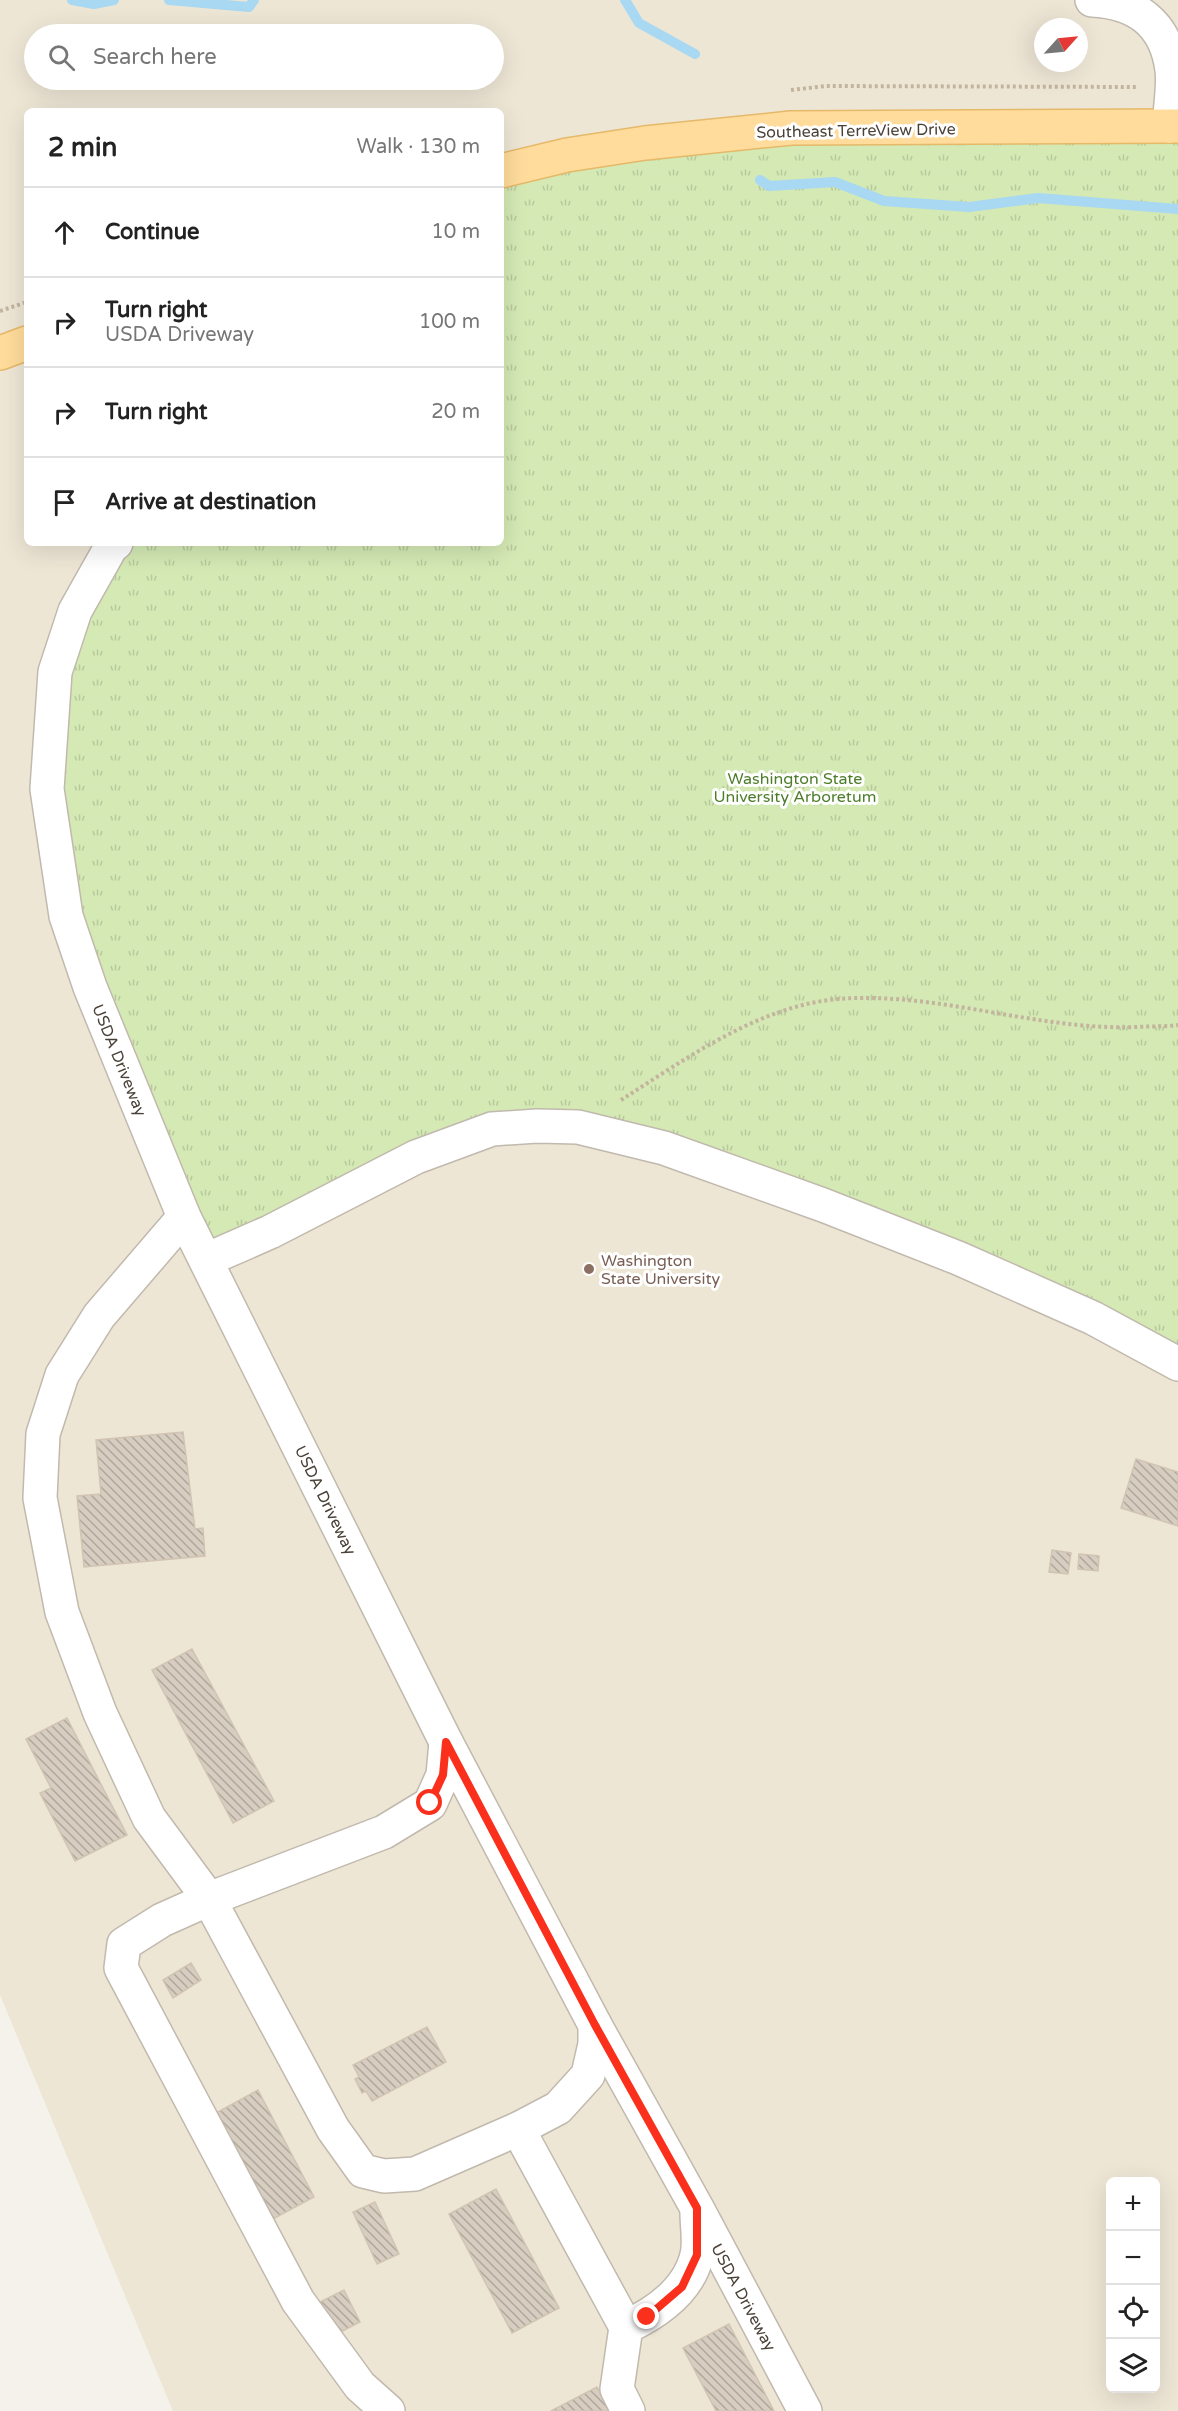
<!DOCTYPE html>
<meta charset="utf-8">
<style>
body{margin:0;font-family:"Varela Round",sans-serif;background:#f2f2f2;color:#222}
.controls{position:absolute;right:18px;bottom:18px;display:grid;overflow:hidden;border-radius:9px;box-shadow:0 6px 24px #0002}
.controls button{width:54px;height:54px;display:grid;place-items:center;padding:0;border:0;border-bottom:2px solid #e0e0e0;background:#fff;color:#222;font:30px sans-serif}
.compass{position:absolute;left:1034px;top:18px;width:54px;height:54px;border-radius:50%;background:#fff;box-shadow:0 6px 24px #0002;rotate:63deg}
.stop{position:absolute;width:18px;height:18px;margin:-14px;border:4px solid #fb301c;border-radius:50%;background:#fff}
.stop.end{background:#fb301c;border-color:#fff;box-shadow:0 2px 6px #0008}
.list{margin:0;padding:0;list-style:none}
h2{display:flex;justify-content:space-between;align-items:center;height:78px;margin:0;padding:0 24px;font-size:26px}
h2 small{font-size:20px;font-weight:400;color:#767676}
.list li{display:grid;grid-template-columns:39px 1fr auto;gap:18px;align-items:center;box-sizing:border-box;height:90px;padding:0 24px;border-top:2px solid #e0e0e0}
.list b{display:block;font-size:22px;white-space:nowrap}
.list p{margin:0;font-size:20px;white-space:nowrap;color:#767676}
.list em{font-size:20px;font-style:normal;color:#767676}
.icon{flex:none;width:33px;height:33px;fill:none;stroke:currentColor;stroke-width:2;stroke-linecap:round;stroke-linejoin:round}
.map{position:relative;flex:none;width:1178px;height:2411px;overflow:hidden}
.search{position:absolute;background:#fff;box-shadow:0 6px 24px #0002;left:24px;top:24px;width:480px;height:66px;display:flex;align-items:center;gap:15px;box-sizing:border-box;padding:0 21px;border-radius:33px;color:#767676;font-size:22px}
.panel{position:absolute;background:#fff;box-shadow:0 6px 24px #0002;left:24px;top:108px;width:480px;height:438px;border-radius:9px}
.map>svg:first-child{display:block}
.education{fill:#eee6d5;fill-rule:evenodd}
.grass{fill:url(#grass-tufts)}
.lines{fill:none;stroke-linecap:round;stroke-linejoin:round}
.stream{stroke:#a8d8f2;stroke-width:10}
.building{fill:url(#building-back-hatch);stroke:#d2c4b3;stroke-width:1.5}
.minor-casing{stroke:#c1b9ad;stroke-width:36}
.major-casing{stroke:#e5b969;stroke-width:36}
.path{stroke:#c3b49e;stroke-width:4;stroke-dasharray:3 3;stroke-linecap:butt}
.minor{stroke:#fff;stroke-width:33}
.major{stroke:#ffdc9b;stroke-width:33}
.route{stroke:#fb301c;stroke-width:8}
.education-dot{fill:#8d6e63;stroke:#fff;stroke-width:2}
.labels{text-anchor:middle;stroke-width:6;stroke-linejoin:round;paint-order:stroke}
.street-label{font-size:16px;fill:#4a4238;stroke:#fff}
.park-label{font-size:16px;fill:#4e7d2a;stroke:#fff}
.education-label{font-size:16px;fill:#785e54;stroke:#fff;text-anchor:start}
</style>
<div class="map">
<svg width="1178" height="2411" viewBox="0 0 1178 2411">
<defs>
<pattern id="grass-tufts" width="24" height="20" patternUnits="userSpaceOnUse" patternTransform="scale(1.5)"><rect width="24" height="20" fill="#d4e9b4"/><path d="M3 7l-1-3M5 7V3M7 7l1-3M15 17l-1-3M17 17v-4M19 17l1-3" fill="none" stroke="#b8c99c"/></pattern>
<pattern id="building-back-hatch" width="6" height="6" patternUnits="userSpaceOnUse" patternTransform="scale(1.5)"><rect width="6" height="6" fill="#d7cdc0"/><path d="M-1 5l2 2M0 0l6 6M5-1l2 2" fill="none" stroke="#b0a89d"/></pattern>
</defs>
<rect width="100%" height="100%" fill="#f5f2eb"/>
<!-- education -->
<path class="education" d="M0,0H1178V2411H173L0,1995ZM1043,27H1079V63H1043ZM34,34H494V80H34ZM27,111H501V543H27ZM1110,2182H1156V2388H1110Z"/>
<!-- grass -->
<path class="grass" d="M1178,126V1364L823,1205L537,1126L206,1260L90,987L51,725L116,543H501V171L567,155Z"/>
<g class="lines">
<!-- stream -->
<g class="stream">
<path d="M72,0L94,4L114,0"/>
<path d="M169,0L249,7L254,0"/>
<path d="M625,0L639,23L695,54"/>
<path d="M760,180L769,186L835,182L884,201L969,207L1038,198L1178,209"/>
</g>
</g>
<!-- building -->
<g class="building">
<path d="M183,1432L195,1529L203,1528L205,1556L84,1567L77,1496L101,1494L96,1440Z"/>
<path d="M1136,1459L1178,1472V1526L1121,1508Z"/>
<path d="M1052,1550L1071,1553L1068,1574L1049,1572Z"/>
<path d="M1079,1554L1099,1556L1098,1571L1078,1569Z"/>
<path d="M192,1649L274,1801L233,1823L152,1670Z"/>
<path d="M67,1718L127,1835L75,1861L40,1793L51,1788L26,1739Z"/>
<path d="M191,1963L201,1980L173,1998L163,1980Z"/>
<path d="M427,2027L446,2062L372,2101L366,2091L362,2093L355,2079L359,2077L353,2065Z"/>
<path d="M258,2090L314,2197L273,2219L216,2113Z"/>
<path d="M496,2189L559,2308L512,2333L449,2214Z"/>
<path d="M375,2202L399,2254L377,2264L353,2212Z"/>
<path d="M344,2290L360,2322L337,2334L320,2302Z"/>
<path d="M729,2324L774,2411H716L683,2348Z"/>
<path d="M597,2387L609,2411H551Z"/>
</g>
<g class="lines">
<defs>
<g id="minor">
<path d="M1092,0C1136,2 1166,23 1172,70C1174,88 1170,108 1169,126"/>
<path d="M116,543L111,547L75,611L55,672L47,789L66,916L90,987L184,1217L446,1742L595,2025L697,2208L805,2411"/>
<path d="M184,1217L99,1316L62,1375L43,1434L40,1498L62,1612L100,1713L149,1818L209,1899L333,2129L363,2171L384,2176L415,2174L518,2129L558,2108L588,2075L595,2044V2025"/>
<path d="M206,1260L270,1232L416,1157L492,1129L537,1126L578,1127L664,1148L823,1205L958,1258L1093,1318L1178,1364"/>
<path d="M518,2129L626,2327"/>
<path d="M388,2411L360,2386L298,2301L121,1968L124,1944L162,1920L209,1899L384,1832L430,1804L443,1775L446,1742"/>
<path d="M628,2411L617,2389L626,2327C656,2313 689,2290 697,2255C700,2243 697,2226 697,2213"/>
</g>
<g id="major">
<path d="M501,171L567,155L645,143L791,128L1178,126"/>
<path d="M0,353L27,343"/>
</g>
</defs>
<!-- minor casing -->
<use href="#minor" class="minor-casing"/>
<!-- major casing -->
<use href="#major" class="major-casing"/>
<!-- path -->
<g class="path">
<path d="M791,90L826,86L1138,87"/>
<path d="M0,311L27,302"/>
<path d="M621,1100C686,1059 758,1006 838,999C938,991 1037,1031 1137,1027C1151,1026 1165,1027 1178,1025"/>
</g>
<!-- minor -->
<use href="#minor" class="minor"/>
<!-- major -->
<use href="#major" class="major"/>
</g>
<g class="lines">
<!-- route -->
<path class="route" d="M430,1803L443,1775L446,1742L595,2025L697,2208V2255L682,2287L647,2317"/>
</g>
<!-- markers -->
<circle class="education-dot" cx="589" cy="1269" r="6"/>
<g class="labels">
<!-- street labels -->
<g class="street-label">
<text transform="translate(856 130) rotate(-1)" y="6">Southeast TerreView Drive</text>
<text transform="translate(120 1060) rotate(68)" y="6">USDA Driveway</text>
<text transform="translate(326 1500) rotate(64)" y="6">USDA Driveway</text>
<text transform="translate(744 2297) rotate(62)" y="6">USDA Driveway</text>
</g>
<!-- park labels -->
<g class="park-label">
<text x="795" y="784">Washington State<tspan x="795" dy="18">University Arboretum</tspan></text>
</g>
<!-- education labels -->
<g class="education-label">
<text x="601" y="1266">Washington<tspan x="601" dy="18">State University</tspan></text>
</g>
</g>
</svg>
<div class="controls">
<button>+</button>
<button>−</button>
<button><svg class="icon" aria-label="locate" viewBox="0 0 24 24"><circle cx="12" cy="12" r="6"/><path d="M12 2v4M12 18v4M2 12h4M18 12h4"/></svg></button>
<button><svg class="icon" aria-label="layers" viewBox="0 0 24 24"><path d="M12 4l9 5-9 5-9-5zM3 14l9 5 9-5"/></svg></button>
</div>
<svg class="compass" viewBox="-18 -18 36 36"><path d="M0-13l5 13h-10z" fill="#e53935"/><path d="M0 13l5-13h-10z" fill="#767676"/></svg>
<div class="stop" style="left:430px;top:1803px"></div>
<div class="stop end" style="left:647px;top:2317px"></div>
<div class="search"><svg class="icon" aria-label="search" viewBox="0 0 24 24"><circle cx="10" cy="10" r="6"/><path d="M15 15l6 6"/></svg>Search here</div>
<section class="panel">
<h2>2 min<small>Walk · 130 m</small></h2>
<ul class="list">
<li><svg class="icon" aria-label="ahead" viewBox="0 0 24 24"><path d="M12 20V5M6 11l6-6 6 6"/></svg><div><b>Continue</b></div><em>10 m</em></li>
<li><svg class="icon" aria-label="right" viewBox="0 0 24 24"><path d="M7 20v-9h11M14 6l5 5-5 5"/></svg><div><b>Turn right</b><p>USDA Driveway</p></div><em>100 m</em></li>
<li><svg class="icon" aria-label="right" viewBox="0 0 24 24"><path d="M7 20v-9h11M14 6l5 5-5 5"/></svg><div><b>Turn right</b></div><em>20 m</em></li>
<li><svg class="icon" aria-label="arrive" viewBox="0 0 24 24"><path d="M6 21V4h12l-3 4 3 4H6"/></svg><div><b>Arrive at destination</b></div></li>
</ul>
</section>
</div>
